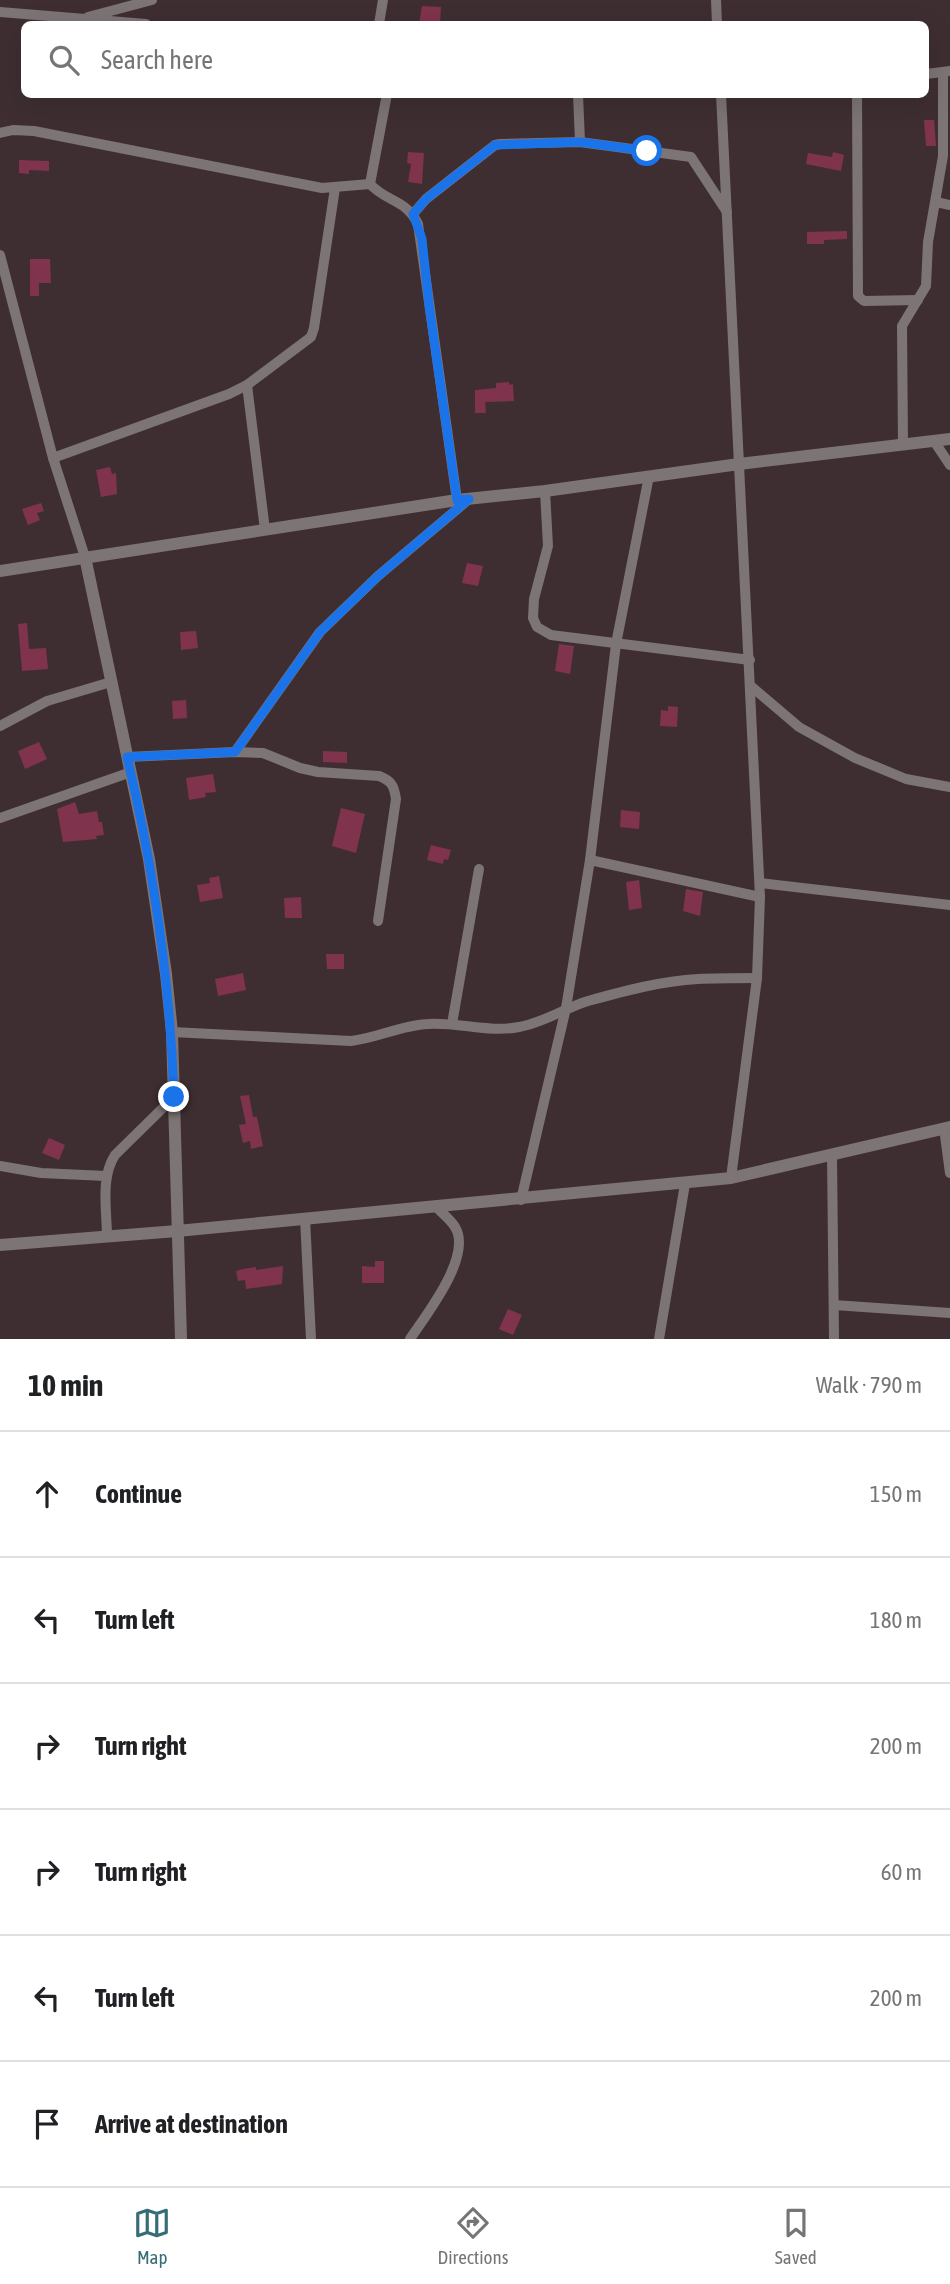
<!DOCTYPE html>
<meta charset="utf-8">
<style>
body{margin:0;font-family:"Asap Condensed",sans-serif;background:#f6f6f6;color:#202124}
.stop{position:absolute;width:21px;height:21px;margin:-16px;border:5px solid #1a73e8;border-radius:50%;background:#fff}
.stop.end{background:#1a73e8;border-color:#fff;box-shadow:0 2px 7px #0008}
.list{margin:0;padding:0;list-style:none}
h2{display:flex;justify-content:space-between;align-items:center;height:91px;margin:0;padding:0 28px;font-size:30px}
h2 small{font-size:23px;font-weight:400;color:#757577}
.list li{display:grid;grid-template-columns:46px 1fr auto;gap:21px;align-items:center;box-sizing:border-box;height:126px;padding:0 28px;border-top:2px solid #e0e0e0}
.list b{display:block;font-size:26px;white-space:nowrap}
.list em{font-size:23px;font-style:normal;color:#757577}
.icon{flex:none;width:38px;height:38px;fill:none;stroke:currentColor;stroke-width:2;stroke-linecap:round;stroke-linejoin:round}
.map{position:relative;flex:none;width:950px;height:1339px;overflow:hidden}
.search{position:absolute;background:#fff;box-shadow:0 7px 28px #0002;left:21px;right:21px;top:21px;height:77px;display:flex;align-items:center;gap:18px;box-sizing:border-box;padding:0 24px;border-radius:10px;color:#757577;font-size:26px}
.sheet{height:847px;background:#fff}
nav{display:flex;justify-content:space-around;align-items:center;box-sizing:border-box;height:98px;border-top:2px solid #e0e0e0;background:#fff;font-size:19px;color:#757577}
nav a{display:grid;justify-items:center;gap:4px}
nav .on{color:#366d75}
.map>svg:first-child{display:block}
.building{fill:#80334c}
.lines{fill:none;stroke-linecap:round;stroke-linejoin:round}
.minor{stroke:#7c7475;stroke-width:10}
.tertiary{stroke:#7c7475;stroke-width:12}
.route{stroke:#1a73e8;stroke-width:9}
</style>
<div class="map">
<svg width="950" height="1339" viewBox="0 0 950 1339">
<rect width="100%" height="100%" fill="#3e2e32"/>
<!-- building -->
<g class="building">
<path d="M422,6L441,7L440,24H419Z"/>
<path d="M924,120H934L936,146H926Z"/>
<path d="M408,152L424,153L422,184L408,182L411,164L407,163Z"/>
<path d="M833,152L844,155L841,171L806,164L808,153L832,157Z"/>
<path d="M19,160L49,161V171L29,170V174L19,173Z"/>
<path d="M847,231V239L824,240V244H807V232Z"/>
<path d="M30,259H50L51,283H39V296H30Z"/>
<path d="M509,382V385L513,384L514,401L485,402L486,413H475V390L496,388V383Z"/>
<path d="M110,467L112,474L116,473L117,494L101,497L96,470Z"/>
<path d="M41,503L44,511L37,513L40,520L28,525L22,509Z"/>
<path d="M467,563L483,566L478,586L462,583Z"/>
<path d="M27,623L29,649L46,648L48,669L22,671L18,624Z"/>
<path d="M196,631L198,648L181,650L180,632Z"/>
<path d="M559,644L574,646L570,674L555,671Z"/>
<path d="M186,700L187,718L173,719L172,701Z"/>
<path d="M668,706L678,707L677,727L660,726L661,710L668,711Z"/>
<path d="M39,742L47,759L25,769L18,751Z"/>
<path d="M323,751L347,752V763L323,762Z"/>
<path d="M213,774L216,792L205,793L206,797L189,800L186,778Z"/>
<path d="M75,802L79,814L97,811L99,822H102L104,835L96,836L97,839L63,842L57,809Z"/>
<path d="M341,808L365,814L356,853L332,846Z"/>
<path d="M621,810L640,812L639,829L620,827Z"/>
<path d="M431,845L451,850L448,860L444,859L443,864L427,860Z"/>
<path d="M219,876L223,898L200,902L197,885L210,883L209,878Z"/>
<path d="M639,880L642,908L629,910L626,882Z"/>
<path d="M686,889L703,892L700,916L683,911Z"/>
<path d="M301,897L302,918H285L284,898Z"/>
<path d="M326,954H344V969H327Z"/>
<path d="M243,973L246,990L218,996L215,979Z"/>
<path d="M249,1095L253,1117H257L263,1146L251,1149L250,1141L243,1143L239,1125L246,1124L240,1096Z"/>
<path d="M49,1138L65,1145L59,1160L42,1153Z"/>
<path d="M375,1261H384V1283H362V1266L375,1267Z"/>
<path d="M283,1266L282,1284L246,1289L245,1280L238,1281L236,1271L243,1269L256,1267V1270Z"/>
<path d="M508,1309L522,1315L513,1335L499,1329Z"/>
</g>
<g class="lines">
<!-- minor -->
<g class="minor">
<path d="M716,0L717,24"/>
<path d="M0,12L146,24"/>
<path d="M88,17L152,0"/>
<path d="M379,24L383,0"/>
<path d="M926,74L950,71"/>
<path d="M387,94L370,184C386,202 406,199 418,224L457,500"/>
<path d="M578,94L580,142"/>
<path d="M721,94L760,897L757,978L731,1178"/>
<path d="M857,94L858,296L864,301L918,300"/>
<path d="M0,133L13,130L34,131L322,188L370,184"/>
<path d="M936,202L950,205"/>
<path d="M413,214L426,199L495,145L500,144L580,142L691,157L727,212"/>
<path d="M0,255L53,458L85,557"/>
<path d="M247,385L265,530"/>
<path d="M934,441L950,465"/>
<path d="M903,445L902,326L926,286L928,242L943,156V74"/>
<path d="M53,458L229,394L247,385L311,337L314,328L335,188"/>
<path d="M545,491L548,546L534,599L533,618L537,627L551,635L750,660"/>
<path d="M752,687L799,727L855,758L906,779L950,787"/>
<path d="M0,726L47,701L111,682"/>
<path d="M235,752L320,632L378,576L468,500"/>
<path d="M127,757L235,752L263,753L300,768L318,772L379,776C392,781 394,786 396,799L378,921"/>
<path d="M0,818L131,772"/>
<path d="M590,860L760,897"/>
<path d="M760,883L950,905"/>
<path d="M452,1024L479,869"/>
<path d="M172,1032L351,1041C377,1038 402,1025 428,1024C459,1022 489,1033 519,1027C543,1023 565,1008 588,1001C624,991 661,981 698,979C717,978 737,978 757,978"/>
<path d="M944,1128L950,1173"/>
<path d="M832,1156L834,1339"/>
<path d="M0,1166L41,1173L106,1176"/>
<path d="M521,1200L566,1008L590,860L616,644L649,476"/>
<path d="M305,1218L311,1339"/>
<path d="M107,1237C107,1211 100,1178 115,1155L174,1097"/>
<path d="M834,1305L950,1313"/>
<path d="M410,1339C426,1315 473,1256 455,1227C450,1219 442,1213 436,1207"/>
<path d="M659,1339L685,1184"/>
</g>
<!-- tertiary -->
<g class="tertiary">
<path d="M85,557L149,859L166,974L172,1032L181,1339"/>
<path d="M0,571L457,500L545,491L739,464L950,439"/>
<path d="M0,1245L177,1231L731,1178L950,1127"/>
</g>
</g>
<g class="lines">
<!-- route -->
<path class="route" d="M174,1097C170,982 154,869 127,757L235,752L320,632L378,576L469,499L457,500L429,305L422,239L413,214L426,199L495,145L580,142L647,151"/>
</g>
</svg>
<div class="stop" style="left:647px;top:151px"></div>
<div class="stop end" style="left:174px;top:1097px"></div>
<div class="search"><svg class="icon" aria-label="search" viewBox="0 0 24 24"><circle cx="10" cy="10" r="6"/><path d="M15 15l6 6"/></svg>Search here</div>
</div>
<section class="sheet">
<h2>10 min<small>Walk · 790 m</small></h2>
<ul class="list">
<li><svg class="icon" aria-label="ahead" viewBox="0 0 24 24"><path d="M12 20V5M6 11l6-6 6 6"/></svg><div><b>Continue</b></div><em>150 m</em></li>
<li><svg class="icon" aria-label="left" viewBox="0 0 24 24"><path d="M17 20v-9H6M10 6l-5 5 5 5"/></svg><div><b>Turn left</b></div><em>180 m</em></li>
<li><svg class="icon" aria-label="right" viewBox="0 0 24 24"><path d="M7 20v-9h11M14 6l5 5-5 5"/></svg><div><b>Turn right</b></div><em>200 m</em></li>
<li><svg class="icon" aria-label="right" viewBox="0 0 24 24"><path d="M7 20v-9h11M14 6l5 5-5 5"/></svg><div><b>Turn right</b></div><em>60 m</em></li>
<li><svg class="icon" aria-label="left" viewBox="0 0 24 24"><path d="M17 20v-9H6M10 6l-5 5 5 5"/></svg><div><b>Turn left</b></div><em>200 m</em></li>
<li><svg class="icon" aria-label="arrive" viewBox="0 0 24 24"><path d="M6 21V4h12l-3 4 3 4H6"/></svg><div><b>Arrive at destination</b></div></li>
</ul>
</section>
<nav>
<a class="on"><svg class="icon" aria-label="map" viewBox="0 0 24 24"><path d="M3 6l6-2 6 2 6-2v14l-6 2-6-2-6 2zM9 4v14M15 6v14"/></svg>Map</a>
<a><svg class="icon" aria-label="directions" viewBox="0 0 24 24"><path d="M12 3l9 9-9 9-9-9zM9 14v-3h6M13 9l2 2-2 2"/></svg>Directions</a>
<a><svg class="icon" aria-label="saved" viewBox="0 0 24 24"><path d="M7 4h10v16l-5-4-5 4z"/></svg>Saved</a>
</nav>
